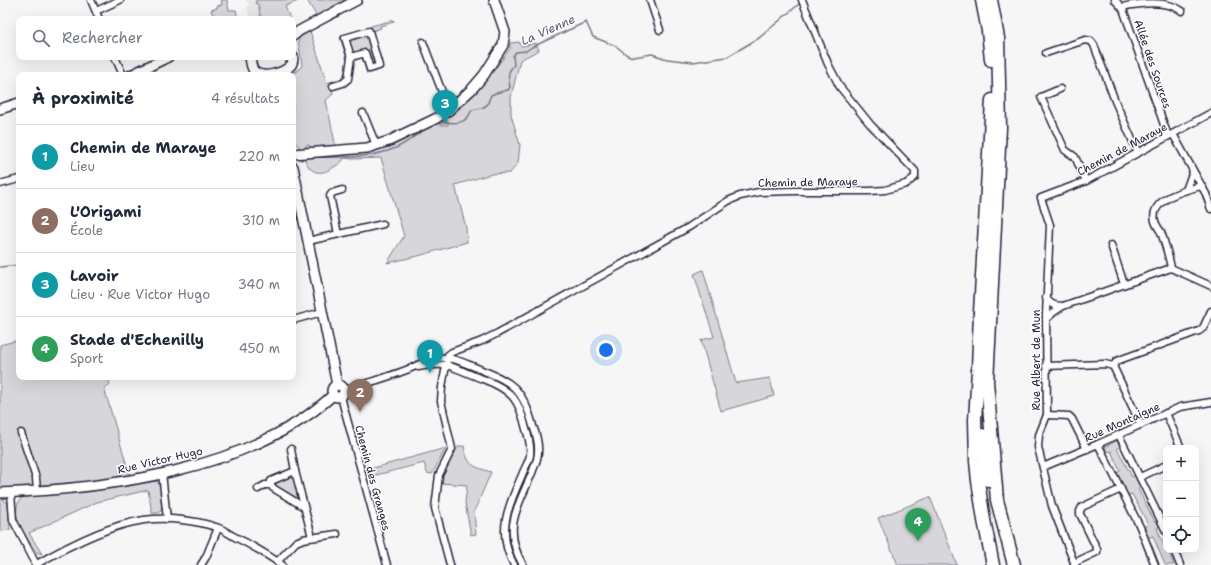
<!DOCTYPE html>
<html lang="fr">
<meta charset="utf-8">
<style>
body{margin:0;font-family:"Shantell Sans",sans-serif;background:#f6f6f7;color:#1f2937}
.controls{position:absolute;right:12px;bottom:12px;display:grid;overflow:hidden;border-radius:8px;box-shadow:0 4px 16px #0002}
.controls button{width:36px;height:36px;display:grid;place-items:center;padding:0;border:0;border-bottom:1px solid #e0e1e3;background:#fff;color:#1f2937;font:20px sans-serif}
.you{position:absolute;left:606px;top:350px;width:14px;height:14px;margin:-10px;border:3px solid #fff;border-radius:50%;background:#1a73e8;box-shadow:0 0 0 6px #1a73e833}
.badge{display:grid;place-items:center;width:26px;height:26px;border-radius:50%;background:#ea580c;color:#fff;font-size:13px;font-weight:700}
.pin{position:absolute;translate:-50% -33px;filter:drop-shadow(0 1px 2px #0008)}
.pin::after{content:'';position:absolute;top:21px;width:14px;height:12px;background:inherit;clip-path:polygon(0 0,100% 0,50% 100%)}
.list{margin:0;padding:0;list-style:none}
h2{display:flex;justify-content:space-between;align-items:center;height:52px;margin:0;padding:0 16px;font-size:17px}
h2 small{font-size:13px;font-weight:400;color:#747a83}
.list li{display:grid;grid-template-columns:26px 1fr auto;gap:12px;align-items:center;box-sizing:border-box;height:64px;padding:0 16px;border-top:1px solid #e0e1e3}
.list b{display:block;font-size:15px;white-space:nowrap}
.list p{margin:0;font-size:13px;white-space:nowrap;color:#747a83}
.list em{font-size:13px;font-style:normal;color:#747a83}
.icon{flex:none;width:22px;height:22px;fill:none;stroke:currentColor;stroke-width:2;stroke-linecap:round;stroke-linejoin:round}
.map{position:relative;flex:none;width:1211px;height:565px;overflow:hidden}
.search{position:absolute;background:#fff;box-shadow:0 4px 16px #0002;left:16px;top:16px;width:280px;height:44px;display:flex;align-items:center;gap:10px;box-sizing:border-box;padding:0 14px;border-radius:8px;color:#747a83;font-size:15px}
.panel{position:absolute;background:#fff;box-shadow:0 4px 16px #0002;left:16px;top:72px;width:280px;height:308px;border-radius:8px}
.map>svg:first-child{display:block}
.built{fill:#e6e6e9}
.green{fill:#d7d7db;stroke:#7c7c8b}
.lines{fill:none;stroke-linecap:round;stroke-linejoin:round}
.stream{stroke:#767685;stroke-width:1.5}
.street-casing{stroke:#22223b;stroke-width:9}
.secondary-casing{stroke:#22223b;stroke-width:12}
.highway-casing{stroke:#22223b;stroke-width:15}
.street{stroke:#fff;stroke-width:6}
.secondary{stroke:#fff;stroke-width:9}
.highway{stroke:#fff;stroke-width:12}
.labels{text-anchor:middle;stroke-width:3;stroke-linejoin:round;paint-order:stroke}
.street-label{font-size:11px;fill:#22223b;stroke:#fff}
.water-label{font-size:12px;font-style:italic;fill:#5a5a6d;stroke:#fff}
</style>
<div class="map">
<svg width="1211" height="565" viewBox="0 0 1211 565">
<rect width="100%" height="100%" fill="#f6f6f7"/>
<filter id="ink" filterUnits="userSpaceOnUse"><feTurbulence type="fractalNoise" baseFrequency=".025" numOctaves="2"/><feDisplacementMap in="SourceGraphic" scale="8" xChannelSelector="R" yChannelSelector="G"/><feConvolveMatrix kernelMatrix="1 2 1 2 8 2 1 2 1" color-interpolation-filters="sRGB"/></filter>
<g filter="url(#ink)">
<!-- built -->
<path class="built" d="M246,0H301L285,6L290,19H250L247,6H249V3H247Z"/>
<!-- green -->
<g class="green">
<path d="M221,0H227L229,10H236L237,15L233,19H210L214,18L211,10L217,8V6L222,5Z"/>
<path d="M259,0H301L285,6L290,19H261L258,4H256L255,1Z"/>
<path d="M307,0H345V1L317,17Z"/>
<path d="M393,20L394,22L380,26L381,28L372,31L379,52L377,53L383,68L367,74L362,58L353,61C350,81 353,82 332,90L333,94L326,100L336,148L311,149L309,145H306V150H300L298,145L293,142V75H287C293,73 300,71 302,65L298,40L300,37L310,31L327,83L342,78C351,61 345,55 340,37L370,29L371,26Z"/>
<path d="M519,42L520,45L522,46L536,43L539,50L520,60L511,97V115L520,145L518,163L510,173L491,174L455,185L466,228L467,242L418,256L387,263L404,236L381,158L353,159L344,158C342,163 339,164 334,167C322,175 311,175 305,160L306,157L390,147L439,122L441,125H448V121H442L441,118C470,102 492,75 510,48V43Z"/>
<path d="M703,270L736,383L770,378L774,396L721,411L701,340L714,337L694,274Z"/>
<path d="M19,340V377H108L110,385L104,388L130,476L76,485L0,490V345Z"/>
<path d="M1116,441L1118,442L1120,446L1117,448L1132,477L1136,475L1142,486L1138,489L1155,522L1159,520L1161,525L1157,528L1167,553L1169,552L1174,565H1165L1153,536L1148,538L1144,527L1148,524L1132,494L1127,496L1116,474L1120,471L1111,451L1107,452L1105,447Z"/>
<path d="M459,446H464C468,466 472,466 491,472L474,512L476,534L471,535L465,503L467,485L440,483C441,470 451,455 459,446Z"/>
<path d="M446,448L432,474L427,473L424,463L368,477L366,470Z"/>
<path d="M292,476L293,477L298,494L296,499L276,488V483Z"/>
<path d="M156,481L160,485L162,506L161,511L158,513H152L148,490L97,502L29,533L42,554L36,552C26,537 8,516 21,498L33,496L100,490Z"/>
<path d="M930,497L957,565H898L878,518Z"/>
<path d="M0,499H3L8,504L10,530L0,531Z"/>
</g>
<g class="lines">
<!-- stream -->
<g class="stream">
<path d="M301,160L306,157C336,157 370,160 398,147C411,141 426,125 441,123C449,121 460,126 467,118C469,116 470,113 472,110L482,108L487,105L491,95L496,93L508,90L510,87C508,77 507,72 514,65L513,56L516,52L526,51L532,47L586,22L593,37L616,46L627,55L634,57L652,54L667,59L693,62L727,57L759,38L799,4"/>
<path d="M0,267L19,265"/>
</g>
<defs>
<g id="street">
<path d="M91,0L99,19"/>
<path d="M650,0L660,30"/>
<path d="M1115,0L1123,9L1168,136"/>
<path d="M1122,7C1141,3 1167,0 1182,11"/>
<path d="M96,11L120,0"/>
<path d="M423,42L449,110"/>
<path d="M1046,53L1085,40L1091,41L1094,45L1115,101L1138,153"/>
<path d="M115,57L123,75"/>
<path d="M333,86L343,83L348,79L351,57L345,38L369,31L379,66L370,69L365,53L351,57"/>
<path d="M1060,89L1041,97L1065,150L1075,157L1086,181"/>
<path d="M363,113L376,145"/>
<path d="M1173,134L1206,194L1211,209"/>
<path d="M0,184L19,179"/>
<path d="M1201,186C1185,190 1149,199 1155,221C1156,225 1159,229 1161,232C1165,244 1169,256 1171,268L1211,286"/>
<path d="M1186,190L1193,171"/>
<path d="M338,234L330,196L332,193L342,190"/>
<path d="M308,241L383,224"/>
<path d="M1111,245L1124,284"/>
<path d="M1046,298C1051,305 1055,306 1063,306"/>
<path d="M1046,319L1054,312L1063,306L1171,268"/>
<path d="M293,320L322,312"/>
<path d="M1046,366L1105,364L1113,366L1117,361L1122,359L1199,331L1203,328L1211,311"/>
<path d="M1113,366L1141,425"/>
<path d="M418,367C427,365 436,364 446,365C458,368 471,375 483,379C512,390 519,399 526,429C529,438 531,446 530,455C529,462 524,469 522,475C508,506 496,533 514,565"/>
<path d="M345,390C367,383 390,377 411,368C421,364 429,358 439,358C451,357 462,362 472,366C509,381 522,384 533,426C537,436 540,447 537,459C525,499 498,522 523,565"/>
<path d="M341,397L387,565"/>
<path d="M1166,413L1181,448"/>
<path d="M1047,415L1069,416L1072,419L1087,449"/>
<path d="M21,433L36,478L37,491"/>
<path d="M1119,435L1166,531"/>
<path d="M1098,444L1140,527L1155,565"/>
<path d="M291,449L295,471"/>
<path d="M1043,467L1098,444L1180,407L1211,402"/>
<path d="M162,473L167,519"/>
<path d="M1140,477L1166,465"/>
<path d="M258,489L265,485H271"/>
<path d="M11,493L13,520L36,564"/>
<path d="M304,507L273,488L271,485V481L295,471L312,537"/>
<path d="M1174,550L1180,565"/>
<path d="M277,562L296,542L303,539L337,534"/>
<path d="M1074,563L1097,552V549L1080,514V511L1082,507L1121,489"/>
<path d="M35,565C66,547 108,525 144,520C167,517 194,520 216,527C223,529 229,534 235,537C251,545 267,554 282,565"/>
<path d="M201,565L206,557L218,528"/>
<path d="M450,565L435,508L439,475L452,449L441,401L442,387L448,355L452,352L482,341L498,333L689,227L728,201L740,196L759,192L794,191H870L885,190L906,184L915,177V171L870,124L840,87L828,64L802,0"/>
<path d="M1075,565L1052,506L1038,447L1039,435L1047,415L1046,315L1050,225L1041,198L1086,181L1211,113"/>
</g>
<g id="secondary">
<path d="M293,36L299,31L357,0"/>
<path d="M250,57C251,62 251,69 255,72C263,79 284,73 290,66C293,64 293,60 293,57"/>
<path d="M131,75L168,57"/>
<path d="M0,109L19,103"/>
<path d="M293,154L367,148L389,141L435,119L449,110L472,89L484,75L503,45L505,32L494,0"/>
<path d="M293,167L337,385"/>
<circle cx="338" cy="391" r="6"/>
<path d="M0,493C106,489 252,470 333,395"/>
</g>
<g id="highway">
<path d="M982,0L988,31L991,60"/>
<path d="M991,0L998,38L1000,128L987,382L997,500L1014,565"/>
<path d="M992,100L980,312L978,370L975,420L976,461L978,481L984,520L993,565"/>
<path d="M982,435L988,480"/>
</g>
</defs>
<!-- street casing -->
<use href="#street" class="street-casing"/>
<!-- secondary casing -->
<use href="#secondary" class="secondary-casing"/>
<!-- highway casing -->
<use href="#highway" class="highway-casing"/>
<!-- street -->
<use href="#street" class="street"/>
<!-- secondary -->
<use href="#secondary" class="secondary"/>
<!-- highway -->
<use href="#highway" class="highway"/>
</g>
</g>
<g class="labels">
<!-- street labels -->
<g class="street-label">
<text transform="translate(1153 64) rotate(71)" y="4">Allée des Sources</text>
<text transform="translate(1122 149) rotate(-28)" y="4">Chemin de Maraye</text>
<text transform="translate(808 182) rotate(-1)" y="4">Chemin de Maraye</text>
<text transform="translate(1036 360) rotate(-90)" y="4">Rue Albert de Mun</text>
<text transform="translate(1122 422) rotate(-24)" y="4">Rue Montaigne</text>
<text transform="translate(160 460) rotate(-13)" y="4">Rue Victor Hugo</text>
<text transform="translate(373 478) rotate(75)" y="4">Chemin des Granges</text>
</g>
<!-- water labels -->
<g class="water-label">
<text transform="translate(548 30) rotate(-24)" y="4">La Vienne</text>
</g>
</g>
</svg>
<div class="controls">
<button>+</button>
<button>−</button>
<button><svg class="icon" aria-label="locate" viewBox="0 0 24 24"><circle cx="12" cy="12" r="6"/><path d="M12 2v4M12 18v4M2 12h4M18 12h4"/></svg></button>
</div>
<div class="you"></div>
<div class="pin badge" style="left:430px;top:373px;background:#0f9aa8">1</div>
<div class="pin badge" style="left:360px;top:412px;background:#8d6e63">2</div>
<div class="pin badge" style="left:445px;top:123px;background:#0f9aa8">3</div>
<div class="pin badge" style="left:918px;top:541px;background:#2e9e5b">4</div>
<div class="search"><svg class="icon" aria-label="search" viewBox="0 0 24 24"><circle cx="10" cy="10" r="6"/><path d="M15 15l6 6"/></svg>Rechercher</div>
<section class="panel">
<h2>À proximité<small>4 résultats</small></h2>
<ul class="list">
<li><span class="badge" style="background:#0f9aa8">1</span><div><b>Chemin de Maraye</b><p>Lieu</p></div><em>220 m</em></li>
<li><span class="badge" style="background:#8d6e63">2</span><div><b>L'Origami</b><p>École</p></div><em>310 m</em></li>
<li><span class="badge" style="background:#0f9aa8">3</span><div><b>Lavoir</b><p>Lieu · Rue Victor Hugo</p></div><em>340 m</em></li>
<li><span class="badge" style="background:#2e9e5b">4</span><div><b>Stade d'Echenilly</b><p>Sport</p></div><em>450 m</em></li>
</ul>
</section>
</div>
